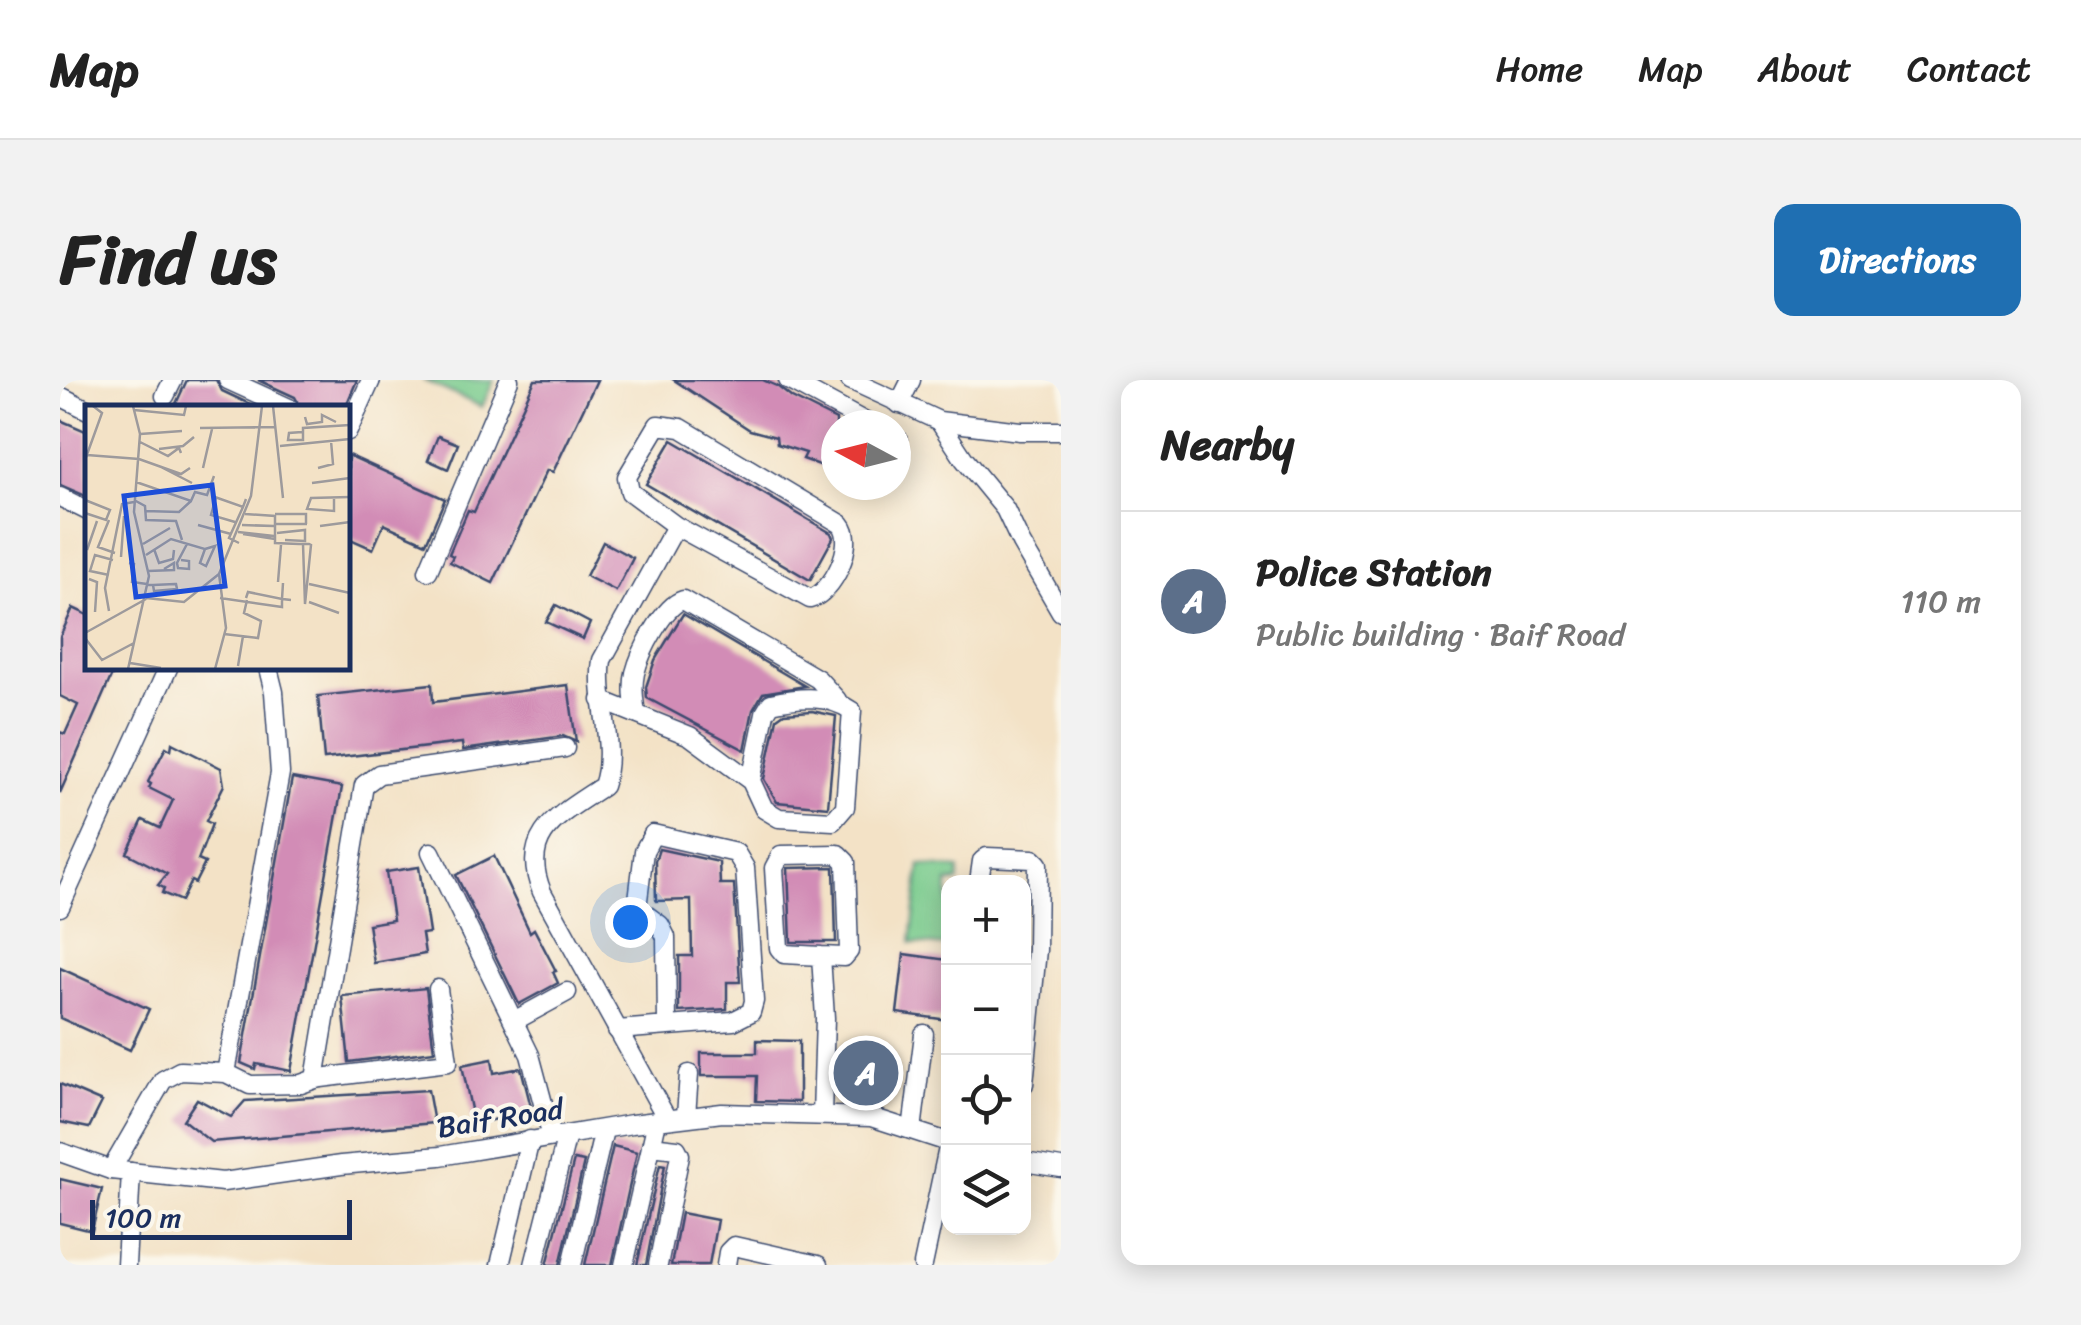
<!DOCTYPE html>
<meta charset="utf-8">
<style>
body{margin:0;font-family:Sriracha,sans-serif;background:#f2f2f2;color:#222}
.controls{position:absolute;right:30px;bottom:30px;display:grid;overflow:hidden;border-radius:20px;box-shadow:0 5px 25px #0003}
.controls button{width:90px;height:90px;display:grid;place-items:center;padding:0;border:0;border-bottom:2px solid #e0e0e0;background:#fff;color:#222;font:50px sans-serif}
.compass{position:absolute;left:761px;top:30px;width:90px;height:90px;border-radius:50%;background:#fff;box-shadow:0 5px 25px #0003;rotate:277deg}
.scale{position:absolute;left:30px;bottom:25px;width:262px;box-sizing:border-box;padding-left:10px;border:5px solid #1b2f5e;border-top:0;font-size:28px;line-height:35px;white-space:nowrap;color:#1b2f5e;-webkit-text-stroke:8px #fbf7ec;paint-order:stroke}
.you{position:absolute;left:570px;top:542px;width:35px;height:35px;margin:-25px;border:8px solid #fff;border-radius:50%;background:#1a73e8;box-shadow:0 0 0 15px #1a73e833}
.badge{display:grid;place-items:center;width:65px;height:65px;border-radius:50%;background:#1f6fb2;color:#fff;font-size:32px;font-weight:700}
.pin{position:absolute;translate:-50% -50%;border:5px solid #fff;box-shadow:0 2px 10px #0006}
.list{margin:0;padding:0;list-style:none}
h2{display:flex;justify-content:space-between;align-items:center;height:130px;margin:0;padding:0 40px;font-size:42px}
h2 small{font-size:32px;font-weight:400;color:#767676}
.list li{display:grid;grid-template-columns:65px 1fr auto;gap:30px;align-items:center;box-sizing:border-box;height:180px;padding:0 40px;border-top:2px solid #e0e0e0}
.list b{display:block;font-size:38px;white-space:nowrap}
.list p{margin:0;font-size:32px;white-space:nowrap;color:#767676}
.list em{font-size:32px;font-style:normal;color:#767676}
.icon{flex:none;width:55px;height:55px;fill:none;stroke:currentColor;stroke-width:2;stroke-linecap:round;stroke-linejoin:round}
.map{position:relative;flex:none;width:1001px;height:885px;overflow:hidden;border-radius:20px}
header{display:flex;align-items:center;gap:60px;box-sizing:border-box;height:140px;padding:0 50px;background:#fff;border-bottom:2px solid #e0e0e0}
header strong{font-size:48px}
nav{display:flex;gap:55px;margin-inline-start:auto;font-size:35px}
.intro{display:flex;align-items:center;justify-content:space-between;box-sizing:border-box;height:240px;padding:0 60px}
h1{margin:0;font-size:70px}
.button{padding:25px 45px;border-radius:20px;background:#1f6fb2;color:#fff;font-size:35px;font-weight:700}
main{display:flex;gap:60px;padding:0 60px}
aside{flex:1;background:#fff;border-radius:20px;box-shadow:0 5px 25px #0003}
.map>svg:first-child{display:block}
.green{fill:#79cb8d;stroke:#4a7d76;stroke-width:2.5}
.building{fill:#d28cb6}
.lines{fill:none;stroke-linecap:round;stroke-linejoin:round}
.minor-casing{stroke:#3b4a6e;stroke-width:21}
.minor{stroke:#fff;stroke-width:18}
.labels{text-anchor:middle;stroke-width:8;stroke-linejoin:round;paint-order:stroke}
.street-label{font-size:30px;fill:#1b2f5e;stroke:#fbf7ec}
.inset-road{fill:none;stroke:#9d9a9c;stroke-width:2.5}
.view{fill:#1d4ed8;fill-opacity:0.15;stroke:#1d4ed8;stroke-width:5}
.inset-edge{fill:none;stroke:#1b2f5e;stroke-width:5}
</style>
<header>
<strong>Map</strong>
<nav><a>Home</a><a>Map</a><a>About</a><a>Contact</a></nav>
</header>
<div class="intro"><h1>Find us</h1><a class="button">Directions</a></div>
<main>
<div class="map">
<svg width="1001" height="885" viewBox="0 0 1001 885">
<rect width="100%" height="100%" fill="#fbf7ec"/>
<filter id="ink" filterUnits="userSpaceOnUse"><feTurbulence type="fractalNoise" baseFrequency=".01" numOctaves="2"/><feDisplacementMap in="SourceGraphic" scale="20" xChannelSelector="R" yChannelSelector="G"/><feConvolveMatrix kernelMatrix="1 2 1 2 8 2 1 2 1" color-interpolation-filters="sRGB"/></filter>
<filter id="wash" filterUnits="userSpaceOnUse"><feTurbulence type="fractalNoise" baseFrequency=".0048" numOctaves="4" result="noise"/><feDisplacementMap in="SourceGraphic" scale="40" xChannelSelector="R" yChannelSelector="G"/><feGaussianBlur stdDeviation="2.25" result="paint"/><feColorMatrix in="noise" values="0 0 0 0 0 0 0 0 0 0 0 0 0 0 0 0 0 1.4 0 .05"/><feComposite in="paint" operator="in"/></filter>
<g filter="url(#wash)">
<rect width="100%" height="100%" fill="#f3e2c6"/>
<!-- green -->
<g class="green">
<path d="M363,0H434L422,27Z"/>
<path d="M860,485L899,489L898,502H888V566L851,563Z"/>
</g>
<g id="blocks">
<!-- building -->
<g class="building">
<path d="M127,0H156L162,11L198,28H114Z"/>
<path d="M198,0H297L285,28H241L235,17Z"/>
<path d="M475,0H537L493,92L487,90L433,203L390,182L393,176L389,174L408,130L414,132Z"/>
<path d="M614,0H703L717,6L732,18L776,40V91L743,79L746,73L717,64L716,57L690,50Z"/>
<path d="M0,40L28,52V117L0,105Z"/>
<path d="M378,56L398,64L388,89L368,80Z"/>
<path d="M612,60L771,153L773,158L750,200L586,104Z"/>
<path d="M288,75L385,119L366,163L324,144L313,169L288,158Z"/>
<path d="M543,162L573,178L556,211L526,196Z"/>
<path d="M496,225L530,243L523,259L486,242Z"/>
<path d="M13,228L28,235V288H55L0,413V352L5,354L18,325L0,316V257Z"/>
<path d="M623,234L745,306L703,313L693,330L685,370L587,318L586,307L595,280Z"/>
<path d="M372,304L373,322L508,305L516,362L503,356L403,370L402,363L264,379L258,316Z"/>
<path d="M752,331L776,336L768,427L717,422L704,399L717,338L724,333Z"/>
<path d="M112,363L161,388L164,405L146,441L152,444L138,480L145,483L135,503L131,501L121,521L102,513L104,508L98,505L107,494L67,473L83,440L100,448L113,420L89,408L91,404L88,402L106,367L111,370Z"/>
<path d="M232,398L282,407L231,691L196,684L195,689L181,683Z"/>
<path d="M599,469L659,482L660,504H674L680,602H667V629L619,632V576H632L631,520L596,521L595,481Z"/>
<path d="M434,476L470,552L474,549L496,591L493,592L498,603L459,624L396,495Z"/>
<path d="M359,487L369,553L362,554L365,574L314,583L308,544L333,540L326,492Z"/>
<path d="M774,487L776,562H731L728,488Z"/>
<path d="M844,574L888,580V640L837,633Z"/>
<path d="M0,588L89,629L70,670L0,638Z"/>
<path d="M366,608L374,671L289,682L282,616Z"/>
<path d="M697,660L739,661V722L696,721L697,696H641V673H697Z"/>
<path d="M432,679L434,693L461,688L472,731L414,744L402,685Z"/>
<path d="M0,704L42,722L29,748L0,742Z"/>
<path d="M368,710L374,743L151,762L123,740L137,719L171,737L185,721Z"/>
<path d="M553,766L577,772L552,885H525Z"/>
<path d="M514,780L524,782L500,885H487Z"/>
<path d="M600,784L605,785L586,885H577Z"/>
<path d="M0,799L42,809L32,851L0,843Z"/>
<path d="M621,833L657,840L649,885H611Z"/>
</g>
</g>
</g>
<g filter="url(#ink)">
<use href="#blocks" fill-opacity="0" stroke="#3b4a6e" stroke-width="2.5"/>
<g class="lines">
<defs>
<g id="minor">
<path d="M168,0L229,28"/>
<path d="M728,0L811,45"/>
<path d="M790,0L879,41L960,51H1001"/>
<path d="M0,16L28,30"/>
<path d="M105,16L113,0"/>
<path d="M839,24L851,0"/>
<path d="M879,41L904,79L945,129L961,163L1001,232"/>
<path d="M288,51L311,0"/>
<path d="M836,59L838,60"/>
<path d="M0,117L28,131"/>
<path d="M368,191L449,0"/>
<path d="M541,320L630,356L691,401L704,429L719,438L773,441L785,427L792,331C768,314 739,317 711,323L705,333L691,401"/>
<path d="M576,334C574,320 572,307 575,293C580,273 603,226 623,220L758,299L777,320"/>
<path d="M371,472L470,675L492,757"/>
<path d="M919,502L922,481L927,477L973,479L978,484L977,570L964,704"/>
<path d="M0,527L108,288"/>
<path d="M761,576L724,574L719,568L714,488L721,475L778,474L786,482L789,571L784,577L761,576L765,638L762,735"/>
<path d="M454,641L507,612"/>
<path d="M557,650L673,641L691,632L694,621L685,488L676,473L593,454L584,471L577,528L600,545L606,557L607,645"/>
<path d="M166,693L220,393L214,312L208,288"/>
<path d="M253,699L388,682L378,609"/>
<path d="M626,736L629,694"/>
<path d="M607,739L482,512C458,454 500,435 543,406C557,367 536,320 542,280L616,146L750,219C772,214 797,163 781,144L621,48L598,45L567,97L570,112L616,146"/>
<path d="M852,750L864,654"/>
<path d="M591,766L617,769L620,775L598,885"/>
<path d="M0,772L51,790L163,802L281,785L380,776L572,744L662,733L811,737L888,762"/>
<path d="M964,782L1001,788"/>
<path d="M51,790L103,700L120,691L166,693L190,705L241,704L255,699L304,405L319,394L505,368"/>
<path d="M66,885L71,792"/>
<path d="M440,885L470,760"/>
<path d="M474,885L507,755"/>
<path d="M512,885L544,750"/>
<path d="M564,885L597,741"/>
<path d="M666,885L668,872L674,866L758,885"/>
<path d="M863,885L888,768"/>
</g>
</defs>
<!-- minor casing -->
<use href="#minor" class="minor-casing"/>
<!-- minor -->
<use href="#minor" class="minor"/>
</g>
</g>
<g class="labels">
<!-- street labels -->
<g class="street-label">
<text transform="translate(440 738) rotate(-9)" y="10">Baif Road</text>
</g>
</g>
<!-- overview -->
<g transform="translate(25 25)">
<rect width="265" height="265" fill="#f3e2c6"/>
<path class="inset-road" d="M188,1L198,93M49,5L99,10L101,1M220,12L222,19L237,17V10L251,17M115,23L190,22M217,27L204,28L203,35H218V23L265,20M55,29L97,26M55,37L83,51L94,43L96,48M195,41L265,34M74,44L98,41L109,32M2,50L54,54L96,69L105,63M0,55L17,8L8,1M76,62L107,78M118,63L127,24M233,63L248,59L246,36M51,77L106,96L110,87L122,90L129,71M227,78L265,73M127,91L158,102L161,94M131,92L126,110L150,117M249,93V106L222,104L226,93L265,92M0,95L25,105L21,115L0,108M49,95L60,101L61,115L91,116L97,135M60,106L94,107L106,96M160,109L190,111V138L214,139H224L226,140L220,199L218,139M190,109H221V119M24,115L13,142L30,148M190,119H222M113,120L146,129M157,120L189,121M235,121L265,117M153,127L189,131M192,128L220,125V136L200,135M158,129L190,134M154,138L144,133L158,102M58,139L85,123M69,144L74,158L88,154L89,145M2,145L12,116M61,150L86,134L120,144L115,158L121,161L130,141L120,144M36,152L39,111M96,155L104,156V164L93,163L92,158L102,139M44,158L49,159L47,177L62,179M63,166L89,165V158L79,164M24,170L5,166L10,150L28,155M4,174L12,177L10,207M193,177L196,140M224,179L265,188M62,180H68L90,179H91L92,184L69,186L68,180M61,193L99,197L134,169M135,193L197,202V194L206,195M161,193L163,187L197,194L198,178M224,197L254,208M24,206L20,183L37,99L49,97M0,228L61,194M139,229L173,233L176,216L159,208L162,195M0,233L17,255L49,238M45,258L76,263M153,261L158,231M43,264L64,171L49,107L55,29L48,1M130,264L141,223L134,169L166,91L177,1"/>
<path class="view" d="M127,80L140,181L51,192L39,91Z"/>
<rect width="265" height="265" class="inset-edge"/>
</g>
</svg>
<div class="controls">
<button>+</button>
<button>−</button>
<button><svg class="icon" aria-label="locate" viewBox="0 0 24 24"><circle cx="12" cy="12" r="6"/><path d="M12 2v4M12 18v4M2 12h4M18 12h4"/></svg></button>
<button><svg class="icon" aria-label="layers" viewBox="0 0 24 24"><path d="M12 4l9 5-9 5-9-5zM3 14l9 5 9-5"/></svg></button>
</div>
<svg class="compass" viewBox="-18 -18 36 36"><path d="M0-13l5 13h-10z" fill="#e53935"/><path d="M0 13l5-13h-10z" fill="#767676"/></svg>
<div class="scale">100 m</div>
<div class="you"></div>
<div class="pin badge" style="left:806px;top:693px;background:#5c6f8a">A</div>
</div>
<aside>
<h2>Nearby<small></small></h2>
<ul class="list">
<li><span class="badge" style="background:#5c6f8a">A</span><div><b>Police Station</b><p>Public building · Baif Road</p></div><em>110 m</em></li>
</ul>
</aside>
</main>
